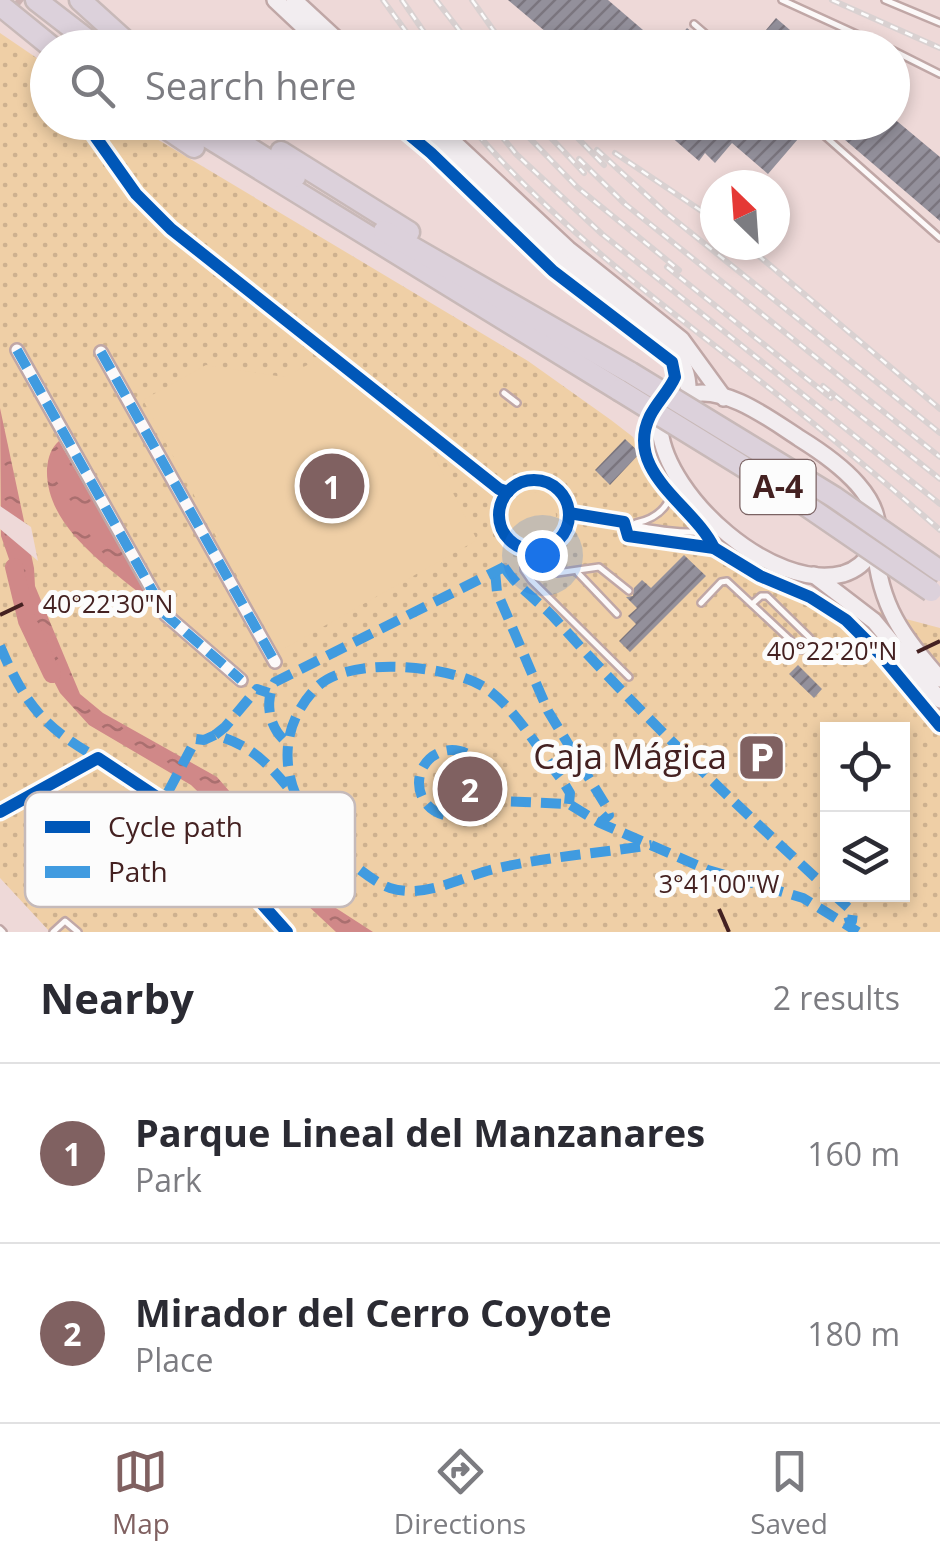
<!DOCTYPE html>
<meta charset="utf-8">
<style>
body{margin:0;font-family:"Open Sans",sans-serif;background:#f2f2f3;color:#2b2b33}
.controls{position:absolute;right:30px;bottom:30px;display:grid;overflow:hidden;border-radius:0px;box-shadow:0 5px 15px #0003}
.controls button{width:90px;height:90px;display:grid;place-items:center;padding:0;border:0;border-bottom:2px solid #e1e1e2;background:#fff;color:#2b2b33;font:50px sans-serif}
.compass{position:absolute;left:700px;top:170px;width:90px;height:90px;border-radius:50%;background:#fff;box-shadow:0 5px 15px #0003;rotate:335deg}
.you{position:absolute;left:542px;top:555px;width:35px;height:35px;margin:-25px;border:8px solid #fff;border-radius:50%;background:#1a73e8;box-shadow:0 0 0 15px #1a73e833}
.badge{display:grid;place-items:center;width:65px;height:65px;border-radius:50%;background:#806161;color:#fff;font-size:32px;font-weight:700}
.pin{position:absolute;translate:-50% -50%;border:5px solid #fff;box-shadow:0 2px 10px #0006}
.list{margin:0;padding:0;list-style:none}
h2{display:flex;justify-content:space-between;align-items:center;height:130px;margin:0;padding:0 40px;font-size:42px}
h2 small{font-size:32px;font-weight:400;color:#7c7c81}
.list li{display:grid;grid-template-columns:65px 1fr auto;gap:30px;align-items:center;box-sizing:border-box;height:180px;padding:0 40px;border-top:2px solid #e1e1e2}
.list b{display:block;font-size:38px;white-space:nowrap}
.list p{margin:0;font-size:32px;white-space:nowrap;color:#7c7c81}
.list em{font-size:32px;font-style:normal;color:#7c7c81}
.icon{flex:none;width:55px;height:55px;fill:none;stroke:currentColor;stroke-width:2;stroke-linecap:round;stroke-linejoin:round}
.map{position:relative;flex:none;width:940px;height:932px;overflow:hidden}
.search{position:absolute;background:#fff;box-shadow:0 5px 15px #0003;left:30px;right:30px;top:30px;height:110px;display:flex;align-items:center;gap:25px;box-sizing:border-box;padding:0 35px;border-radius:55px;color:#7c7c81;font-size:38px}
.sheet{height:490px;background:#fff}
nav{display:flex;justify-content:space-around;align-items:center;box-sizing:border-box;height:140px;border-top:2px solid #e1e1e2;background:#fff;font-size:28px;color:#7c7c81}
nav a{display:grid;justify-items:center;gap:5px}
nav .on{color:#806161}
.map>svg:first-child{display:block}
.grass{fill:url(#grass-dots);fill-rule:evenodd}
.garden{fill:#efcfa6}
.water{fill:url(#water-ripples)}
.pier{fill:#eed9d8}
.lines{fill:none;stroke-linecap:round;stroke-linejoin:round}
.river{stroke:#d08888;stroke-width:18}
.building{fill:url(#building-hatch)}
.highway-tunnel{stroke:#ccb4b3;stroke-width:20;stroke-dasharray:20 10;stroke-linecap:butt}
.lane-casing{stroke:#c0a7a6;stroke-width:10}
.street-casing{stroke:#c0a7a6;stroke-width:16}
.secondary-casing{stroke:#c0a7a6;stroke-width:20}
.highway-casing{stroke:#c8b9b8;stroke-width:25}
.lane{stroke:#fcf9f9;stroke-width:5}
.street{stroke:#fcf9f9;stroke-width:11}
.secondary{stroke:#f2edf0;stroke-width:15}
.highway{stroke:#dcd1db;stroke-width:20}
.rail-casing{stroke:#d9d1d1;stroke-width:6}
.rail{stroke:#fcfcfc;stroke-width:2.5;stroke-dasharray:8;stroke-linecap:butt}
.highway-bridge-casing{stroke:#c8b9b8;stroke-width:25;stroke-linecap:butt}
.highway-bridge{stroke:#dcd1db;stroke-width:20}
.quiet{stroke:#409be0;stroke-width:10;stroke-dasharray:20 10;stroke-linecap:butt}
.cycleway-casing{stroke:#fcfcfc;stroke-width:19}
.cycleway{stroke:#0057b8;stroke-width:12}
.ticks{fill:none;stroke:#442121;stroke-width:4}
.labels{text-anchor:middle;stroke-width:10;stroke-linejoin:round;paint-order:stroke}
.shield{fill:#fcfcfc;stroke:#7b6363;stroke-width:2.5}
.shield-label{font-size:32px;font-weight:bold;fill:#442121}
.poi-label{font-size:35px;fill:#442121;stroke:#fcfcfc;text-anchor:end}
.key{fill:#fcfcfc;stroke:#c5baba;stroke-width:2.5}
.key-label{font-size:28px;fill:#442121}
.ticks-label{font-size:25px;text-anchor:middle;fill:#442121;stroke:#fcfcfc;stroke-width:10;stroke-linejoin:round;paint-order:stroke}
</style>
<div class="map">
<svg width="940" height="932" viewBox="0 0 940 932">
<defs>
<pattern id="grass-dots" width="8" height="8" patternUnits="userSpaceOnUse" patternTransform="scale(2.5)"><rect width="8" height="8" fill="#efcfa6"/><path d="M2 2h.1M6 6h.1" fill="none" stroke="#ceb18f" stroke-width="1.8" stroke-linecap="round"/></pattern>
<pattern id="water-ripples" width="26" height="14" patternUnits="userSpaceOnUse" patternTransform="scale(2.5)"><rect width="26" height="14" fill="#d08888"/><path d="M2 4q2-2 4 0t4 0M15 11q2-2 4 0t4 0" fill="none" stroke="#aa6f6f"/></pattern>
<pattern id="building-hatch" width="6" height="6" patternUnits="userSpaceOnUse" patternTransform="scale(2.5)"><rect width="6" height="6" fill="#93909b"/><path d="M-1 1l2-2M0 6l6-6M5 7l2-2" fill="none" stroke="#7a757e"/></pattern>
</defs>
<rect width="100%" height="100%" fill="#eed9d8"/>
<!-- grass -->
<path class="grass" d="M0,33L47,65L48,122L130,123L528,361L611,420L633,437L646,465L697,525L819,596L940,628V932H50L0,878ZM828,729H902V894H828Z"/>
<!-- garden -->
<g class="garden">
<path d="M321,358L426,440L477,540L278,652L143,400L206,365L284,377Z"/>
<circle cx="532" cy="516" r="24"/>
</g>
<!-- water -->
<g class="water">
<path d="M0,408L34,568L35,586L80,694L103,713L217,777L325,901L373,932H336L274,874L230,823L191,785L89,725L60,693L46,666L1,536Z"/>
<path d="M59,441L152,603C111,569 45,528 47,469C48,457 51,448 59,441Z"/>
</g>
<!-- pier -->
<path class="pier" d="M0,506L31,527L38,561L0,529Z"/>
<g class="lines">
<!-- river -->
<path class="river" d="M14,567L27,621L52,674"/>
</g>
<!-- building -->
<g class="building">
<path d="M508,0H608L664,48H565Z"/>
<path d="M776,18L811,48H751Z"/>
<path d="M687,28L711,48H670Z"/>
<path d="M892,117L940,157V221L824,122H892Z"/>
<path d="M654,122H780L798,139L768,174L732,143L715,163L705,153L699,161Z"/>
<path d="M625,439L640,453L610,485L595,470Z"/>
<path d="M684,555L706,576L630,652L619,641L636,624L628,616L637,608L626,597L633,596L634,588L642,580L651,588Z"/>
<path d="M798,665L822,689L814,698L789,674Z"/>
</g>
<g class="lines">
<!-- highway-tunnel -->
<path class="highway-tunnel" d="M16,0L21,4"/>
<defs>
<g id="lane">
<path d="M782,0L887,48"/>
<path d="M885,0L940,23"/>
<path d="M694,24L722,48"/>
<path d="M892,50L940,74"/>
<path d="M809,122L940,238"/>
<path d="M504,393L517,403"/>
<circle cx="534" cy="515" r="35"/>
<path d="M569,513C617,520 667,537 716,531"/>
<path d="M636,523C659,518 673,504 673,479"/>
<path d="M524,548V570L531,580L629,677"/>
<path d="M540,550L544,562L557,573L599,567L629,591"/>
<path d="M578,573L617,614"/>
<path d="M701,603L721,582L727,581L801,650"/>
<path d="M752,604L761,596H767L810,638"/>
<path d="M0,929L3,932"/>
<path d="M53,932L65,921L78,932"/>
</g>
<g id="street">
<path d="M17,350L166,615L241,680"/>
<path d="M101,352L275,662"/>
</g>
<g id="secondary">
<path d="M275,0L326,48"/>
<path d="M294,0L346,48"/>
<path d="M410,122L471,174L558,259L671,348C684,363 689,375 688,395C724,384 770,419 799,438C833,459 896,502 872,550C866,562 856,570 843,574C772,592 667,497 660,430"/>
<path d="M432,122L568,249L681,339L724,398"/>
<path d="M875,547C880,607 902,635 940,679"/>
<path d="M814,575L874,621L940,700"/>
</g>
<g id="highway">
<path d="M36,0L98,48"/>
<path d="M80,0L133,48"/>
<path d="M0,5L53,48"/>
<path d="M157,122L194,147"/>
<path d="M183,122L619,390"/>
<path d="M208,122L295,177"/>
<path d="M281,152L409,232"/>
<path d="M384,231L631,373"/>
</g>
</defs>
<!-- lane casing -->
<use href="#lane" class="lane-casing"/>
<!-- street casing -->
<use href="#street" class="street-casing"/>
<!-- secondary casing -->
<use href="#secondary" class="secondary-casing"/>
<!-- highway casing -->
<use href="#highway" class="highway-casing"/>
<!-- lane -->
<use href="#lane" class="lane"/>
<!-- street -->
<use href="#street" class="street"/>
<!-- secondary -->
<use href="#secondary" class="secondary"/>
<!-- highway -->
<use href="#highway" class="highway"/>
<defs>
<g id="rail">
<path d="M383,0L418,48"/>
<path d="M402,0L435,48"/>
<path d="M436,0L473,48"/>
<path d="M472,0L506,48"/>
<path d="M832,0L940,48"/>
<path d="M467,122C548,219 647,293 746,370C812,421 877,475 940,530"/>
<path d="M490,122L516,154L602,234L940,504"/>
<path d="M514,122L577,187L679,270"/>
<path d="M536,122L584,173"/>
<path d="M562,122L604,165"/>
<path d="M597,150L665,212L940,433"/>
<path d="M615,153L715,220"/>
<path d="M579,159L625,204L940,457"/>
<path d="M746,245L940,409"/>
<path d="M667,267L831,398"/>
<path d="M823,386L940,479"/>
</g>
</defs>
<!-- rail casing -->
<use href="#rail" class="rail-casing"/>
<!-- rail -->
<use href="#rail" class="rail"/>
<defs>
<g id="highway-bridge">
<path d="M631,373L834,497L940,571"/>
<path d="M619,390L804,504L931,591"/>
</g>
</defs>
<!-- highway-bridge casing -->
<use href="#highway-bridge" class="highway-bridge-casing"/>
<!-- highway-bridge -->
<use href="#highway-bridge" class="highway-bridge"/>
<!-- quiet -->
<g class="quiet">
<path d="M17,350L166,615L241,680"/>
<path d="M101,352L275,662"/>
<path d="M504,567C519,590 541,602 558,622C642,716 735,804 828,889"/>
<path d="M495,571L497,592L548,711L606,806L609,815L600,823"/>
<path d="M0,646C25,704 43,727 98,758"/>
<path d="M215,735L225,727L257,689L269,693"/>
<path d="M283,739C268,724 265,700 275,682L504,567L511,558"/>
<circle cx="452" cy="783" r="33"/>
<path d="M484,791L499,801L569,804L600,823L708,870L803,898L858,932"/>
<path d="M168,792L196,739L204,740L215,735C249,744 268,763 290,790"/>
<path d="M569,804L570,793L562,780C539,751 516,708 484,687C449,665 347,655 316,688C269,737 285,800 329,843C342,856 374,883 390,888C426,899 460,877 494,869C545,857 600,853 652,845"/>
<path d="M833,894L853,912L852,921L845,923"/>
</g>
<defs>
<g id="cycleway">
<path d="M85,122L136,194L171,229L499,489L508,492"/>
<path d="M394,122L431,153L553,271L672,362L675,377C669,391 657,402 650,416C623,472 694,505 714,548"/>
<circle cx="534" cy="515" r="35"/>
<path d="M569,513L624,522L628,536L714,548L760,576L810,597L846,620L880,654L940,726"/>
<path d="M0,812L98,758L181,813L287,932"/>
</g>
</defs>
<!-- cycleway casing -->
<use href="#cycleway" class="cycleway-casing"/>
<!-- cycleway -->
<use href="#cycleway" class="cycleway"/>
</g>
<!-- ticks -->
<path class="ticks" d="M0,615L23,604M917,652L940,641M719,909L729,932"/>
<!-- icons -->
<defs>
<symbol id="parking-square" viewBox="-11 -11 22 22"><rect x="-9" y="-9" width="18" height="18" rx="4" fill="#806161" stroke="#fcfcfc"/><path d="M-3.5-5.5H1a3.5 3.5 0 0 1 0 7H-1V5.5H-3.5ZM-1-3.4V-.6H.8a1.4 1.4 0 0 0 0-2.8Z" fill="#fff"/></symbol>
</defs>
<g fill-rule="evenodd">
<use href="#parking-square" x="734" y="730" width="55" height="55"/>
</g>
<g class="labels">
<!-- shield labels -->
<rect class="shield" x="740.5" y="460" width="75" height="54" rx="8"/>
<g class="shield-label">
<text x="778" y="498">A-4</text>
</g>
<!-- poi labels -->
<g class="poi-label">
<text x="727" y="769">Caja Mágica</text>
</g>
</g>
<!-- legend -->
<rect x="25" y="792" width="330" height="115" rx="15" class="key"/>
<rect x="45" y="821" width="45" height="12" fill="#0057b8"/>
<rect x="45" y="866" width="45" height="12" fill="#409be0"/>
<g class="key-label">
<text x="108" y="837">Cycle path</text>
<text x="108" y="882">Path</text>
</g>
<g class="ticks-label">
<text x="108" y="613">40°22'30"N</text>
<text x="832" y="660">40°22'20"N</text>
<text x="719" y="893">3°41'00"W</text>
</g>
</svg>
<div class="controls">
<button><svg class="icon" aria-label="locate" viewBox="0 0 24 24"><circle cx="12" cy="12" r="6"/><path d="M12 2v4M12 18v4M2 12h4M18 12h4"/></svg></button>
<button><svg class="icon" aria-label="layers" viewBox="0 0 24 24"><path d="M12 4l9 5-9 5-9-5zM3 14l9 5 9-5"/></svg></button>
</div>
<svg class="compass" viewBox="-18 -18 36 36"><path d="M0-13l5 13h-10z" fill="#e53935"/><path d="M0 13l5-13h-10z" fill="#7c7c81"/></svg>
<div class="you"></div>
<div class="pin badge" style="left:332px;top:486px">1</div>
<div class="pin badge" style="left:470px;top:789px">2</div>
<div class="search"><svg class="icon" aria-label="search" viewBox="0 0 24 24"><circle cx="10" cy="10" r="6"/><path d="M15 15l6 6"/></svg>Search here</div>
</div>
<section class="sheet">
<h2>Nearby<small>2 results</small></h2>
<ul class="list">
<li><span class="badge">1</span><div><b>Parque Lineal del Manzanares</b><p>Park</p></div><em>160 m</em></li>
<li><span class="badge">2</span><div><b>Mirador del Cerro Coyote</b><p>Place</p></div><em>180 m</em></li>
</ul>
</section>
<nav>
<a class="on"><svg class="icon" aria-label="map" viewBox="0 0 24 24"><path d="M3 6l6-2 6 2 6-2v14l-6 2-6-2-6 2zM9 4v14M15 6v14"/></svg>Map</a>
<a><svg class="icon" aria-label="directions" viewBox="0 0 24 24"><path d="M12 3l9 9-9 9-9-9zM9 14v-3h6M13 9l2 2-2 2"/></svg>Directions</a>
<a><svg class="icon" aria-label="saved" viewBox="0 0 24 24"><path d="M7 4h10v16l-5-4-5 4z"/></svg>Saved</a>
</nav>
